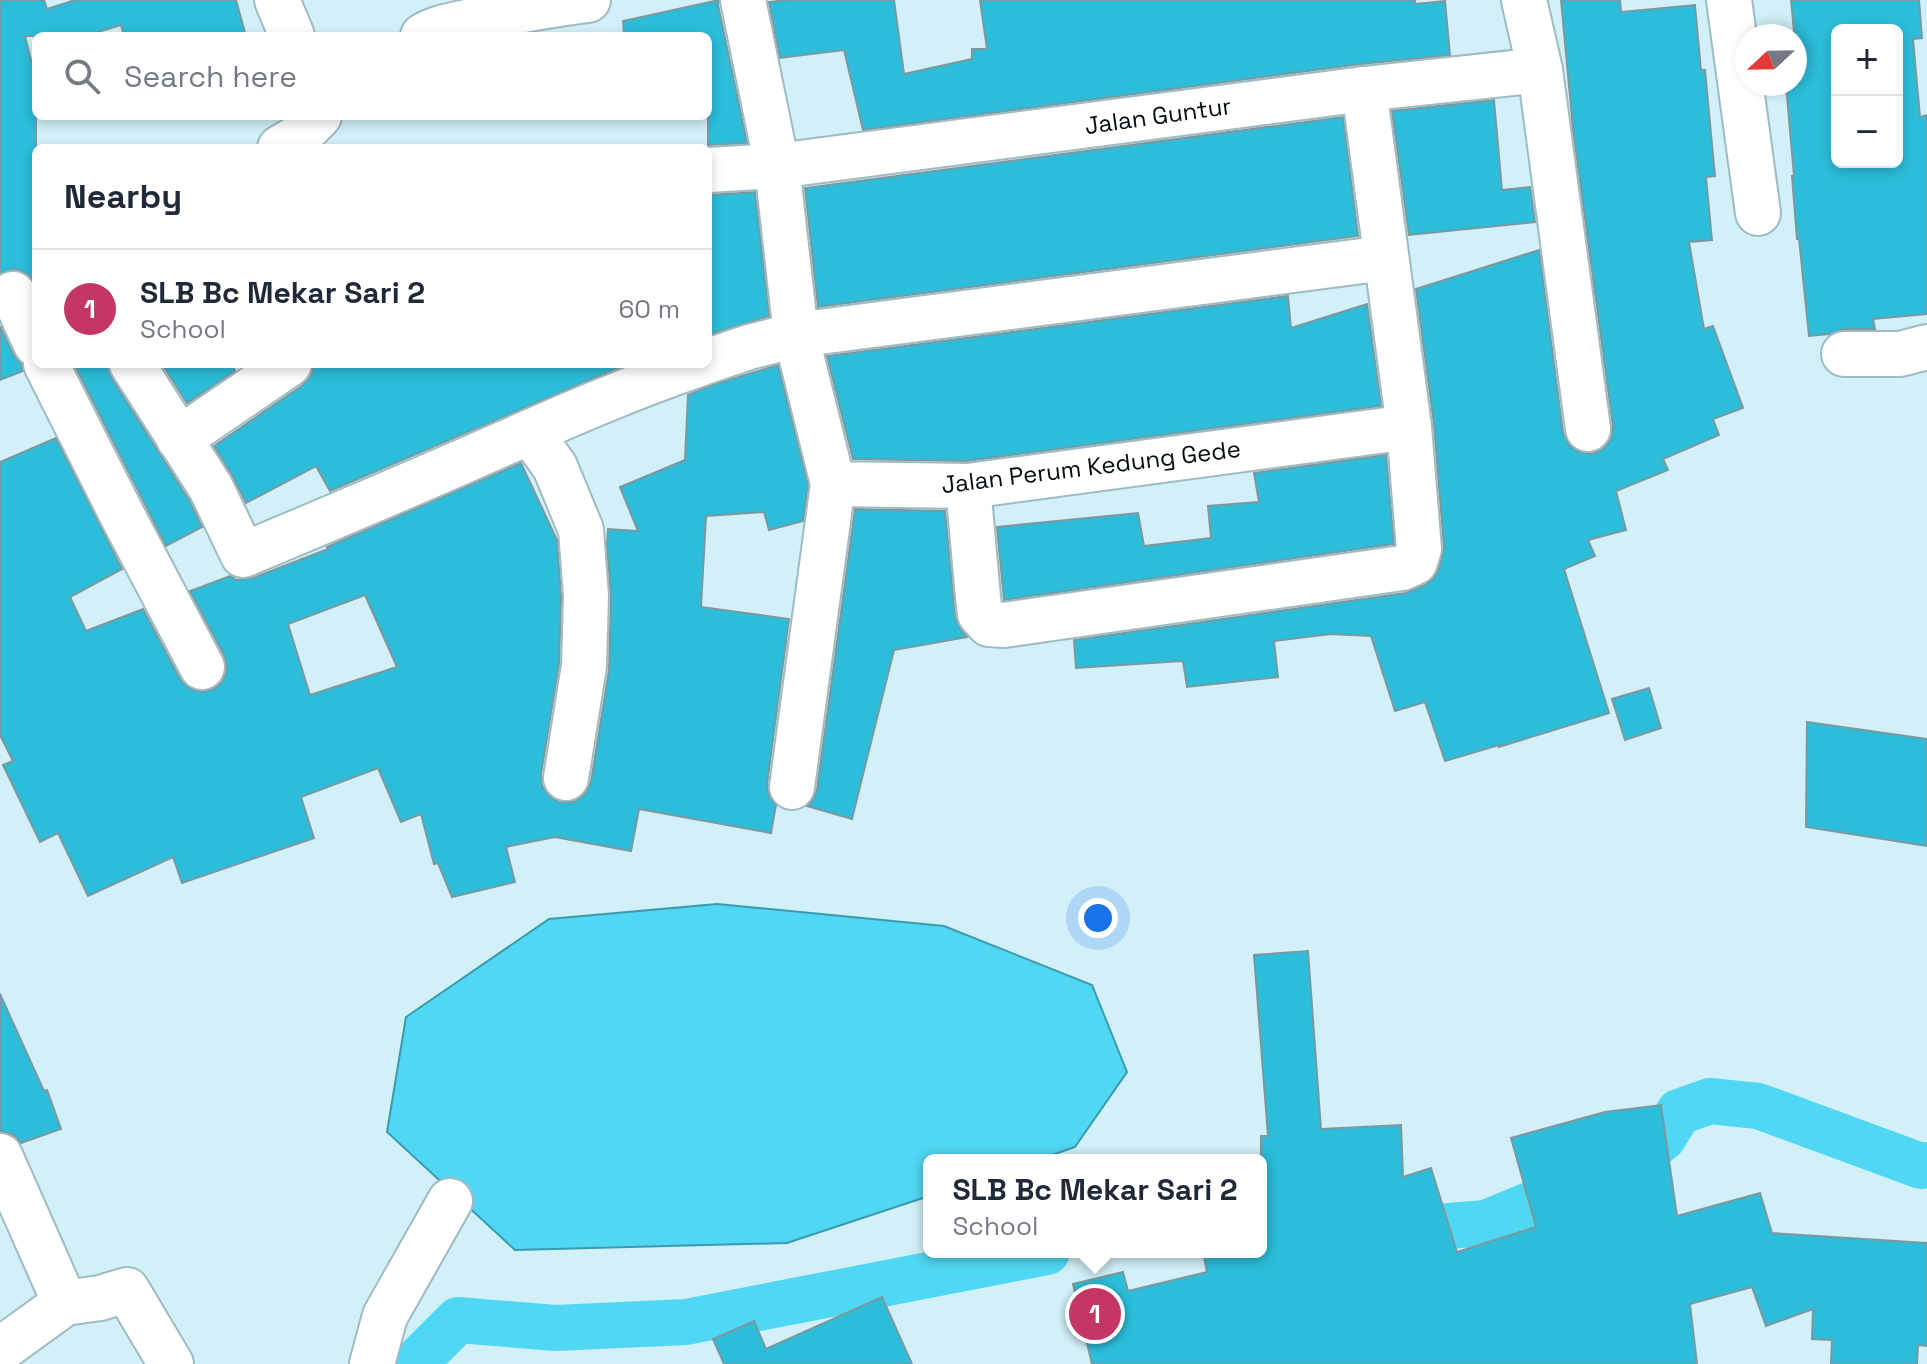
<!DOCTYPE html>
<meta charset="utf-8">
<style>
body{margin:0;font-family:"Space Grotesk",sans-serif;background:#f2f2f3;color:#1f2937}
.controls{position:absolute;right:24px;top:24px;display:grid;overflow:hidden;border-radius:12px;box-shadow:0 4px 12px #0003}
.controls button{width:72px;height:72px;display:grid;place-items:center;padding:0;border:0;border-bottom:2px solid #e0e1e3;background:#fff;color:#1f2937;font:40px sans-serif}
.compass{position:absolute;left:1735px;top:24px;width:72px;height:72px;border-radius:50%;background:#fff;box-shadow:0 4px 12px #0003;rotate:248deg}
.you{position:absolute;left:1098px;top:918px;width:28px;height:28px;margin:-20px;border:6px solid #fff;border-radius:50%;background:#1a73e8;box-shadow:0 0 0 12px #1a73e833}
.badge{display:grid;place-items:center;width:52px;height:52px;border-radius:50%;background:#c33667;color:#fff;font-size:26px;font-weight:700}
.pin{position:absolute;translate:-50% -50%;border:4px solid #fff;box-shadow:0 2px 8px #0006}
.popup{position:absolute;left:923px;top:1154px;width:344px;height:104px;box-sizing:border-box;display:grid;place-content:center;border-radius:12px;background:#fff;filter:drop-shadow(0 2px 6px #0005);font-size:26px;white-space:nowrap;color:#747a83}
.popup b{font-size:30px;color:#1f2937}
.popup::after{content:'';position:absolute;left:50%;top:100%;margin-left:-16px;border:16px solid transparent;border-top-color:#fff}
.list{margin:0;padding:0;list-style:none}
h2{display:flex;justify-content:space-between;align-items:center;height:104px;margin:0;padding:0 32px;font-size:34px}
h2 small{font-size:26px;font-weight:400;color:#747a83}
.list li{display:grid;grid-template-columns:52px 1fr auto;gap:24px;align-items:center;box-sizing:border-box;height:120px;padding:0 32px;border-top:2px solid #e0e1e3}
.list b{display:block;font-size:30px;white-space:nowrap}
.list p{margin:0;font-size:26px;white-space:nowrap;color:#747a83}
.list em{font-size:26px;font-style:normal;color:#747a83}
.icon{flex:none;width:44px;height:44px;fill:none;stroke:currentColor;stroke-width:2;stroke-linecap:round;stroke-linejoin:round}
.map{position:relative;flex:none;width:1927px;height:1364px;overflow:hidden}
.search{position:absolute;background:#fff;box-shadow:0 4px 12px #0003;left:32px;top:32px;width:680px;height:88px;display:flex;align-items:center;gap:20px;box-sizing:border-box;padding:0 28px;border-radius:12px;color:#747a83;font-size:30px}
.panel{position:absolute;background:#fff;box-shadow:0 4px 12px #0003;left:32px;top:144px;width:680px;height:224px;border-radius:12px}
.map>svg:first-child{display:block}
.water{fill:#50d7f3;stroke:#399aaf;stroke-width:2}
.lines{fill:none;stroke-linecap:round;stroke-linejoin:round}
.canal{stroke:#50d7f3;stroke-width:46}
.building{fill:#2bbdd9;stroke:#7c989f;stroke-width:2;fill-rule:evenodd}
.minor-casing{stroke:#9ebbc3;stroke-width:48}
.minor{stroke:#fff;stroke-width:44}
.labels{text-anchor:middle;stroke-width:6;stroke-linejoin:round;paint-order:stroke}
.street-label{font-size:24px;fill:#040d10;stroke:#fff}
</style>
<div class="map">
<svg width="1927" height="1364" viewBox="0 0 1927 1364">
<rect width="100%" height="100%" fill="#d2f0f8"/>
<!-- water -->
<path class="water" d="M717,904L944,926L1092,985L1127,1072L1075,1147L1038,1160H929V1196L787,1243L515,1250L387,1132L406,1017L549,919Z"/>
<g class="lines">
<!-- canal -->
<g class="canal">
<path d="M1261,1224L1337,1235L1486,1223L1629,1164L1663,1138L1679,1112L1710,1101L1758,1106L1921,1166L1927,1165"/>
<path d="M414,1364L458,1320L556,1328L686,1322L1047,1252"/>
</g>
</g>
<!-- building -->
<g class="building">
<path d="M0,0H44L47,9L75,0H236L246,36H124L121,25L85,36H25L36,80V284L28,274L16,269L0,273Z"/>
<path d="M719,0L718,5L747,143L708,145V36H624L623,21Z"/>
<path d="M787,0H894L904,74L972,59V49H987L980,0H1415V4L1445,1L1450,55L1361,64L863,130L844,50L780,58L769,2Z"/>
<path d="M1561,0H1620L1621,12L1695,5L1701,70H1705L1715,176L1706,177L1712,240L1689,242L1704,329L1713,326L1743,408L1713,419L1719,435L1663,459L1668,470L1616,491L1626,530L1588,540L1595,556L1564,569L1609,713L1499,747V745L1445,761L1425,702L1395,711L1371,636L1331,634L1274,641L1278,677L1187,687L1183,661L1076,668L1074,640L1406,593L1425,585L1433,579L1439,569L1444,547L1434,424L1416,289L1539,250L1563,433L1569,445L1579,452L1592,454L1603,449L1611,439L1613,426L1573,129Z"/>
<path d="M1791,0H1919L1922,38L1913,39L1920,117L1927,115V314L1873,319L1875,329H1844L1830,334L1809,336L1799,239H1797L1792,176H1794L1786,85L1799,84ZM1837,30H1897V162H1837Z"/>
<path d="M1494,100L1502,190L1530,187L1535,222L1409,235L1392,111Z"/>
<path d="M1343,117L1358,236L818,307L805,188Z"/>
<path d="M755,192L769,316L708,335V195Z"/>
<path d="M1288,296L1291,328L1367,304L1381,406L967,461L853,459L827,356Z"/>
<path d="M0,326L13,354L21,364L23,371L0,380Z"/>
<path d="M74,364H107L111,377L189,500L202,527L166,546Z"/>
<path d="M162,364H232L235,371L187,403Z"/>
<path d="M314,364H627L330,491L316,466L246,503L232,475L214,446L303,385L311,376Z"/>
<path d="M778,365L808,485L803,521L769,530L764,512L706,516L701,607L789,619L767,784L769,796L776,805L771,833L639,809L631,851L555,837L506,847L515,882L452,897L438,863L434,864L421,814L401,822L378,768L301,797L314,838L182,883L173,857L88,896L58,833L40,842L3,765L13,761L0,735V462L56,438L122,569L70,597L86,631L143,609L180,679L189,688L202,692L214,689L223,681L227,667L224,655L190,591L230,576L234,578L235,580L253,578L328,549L327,547L521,463L557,540L561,597L559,664L541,774L542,786L551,798L561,802H574L585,794L591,782L609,670L611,597L607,546L608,529L638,531L620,487L685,460L688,395L712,385ZM365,595L397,667L310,695L288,624Z"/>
<path d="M1386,455L1394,544L1004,600L997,527L1138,513L1144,546L1211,538L1208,506L1259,502L1254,473Z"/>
<path d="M855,509L945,511L955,617L961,630L967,637L894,650L852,819L807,806L812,802L817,790Z"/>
<path d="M1649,688L1661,728L1625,740L1612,699Z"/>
<path d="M1807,722L1927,739V846L1806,827Z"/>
<path d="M1308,951L1321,1129L1401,1125L1403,1177L1431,1168L1457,1252L1536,1227L1511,1138L1605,1112L1661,1105L1677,1216L1760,1193L1772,1233L1927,1243V1346L1918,1345L1917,1364H1831L1832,1340L1812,1339L1813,1309L1766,1326L1752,1287L1690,1304L1697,1364H1092L1073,1284L1123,1272L1128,1291L1207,1272L1203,1252H1261V1136H1268L1254,955Z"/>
<path d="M0,994L44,1091L47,1090L61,1129L21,1143L14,1135L0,1131Z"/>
<path d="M882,1297L912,1364H724L713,1339L754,1321L766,1349Z"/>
</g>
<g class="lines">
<defs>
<g id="minor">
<path d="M277,0L292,36"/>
<path d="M743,0L777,166L796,335L833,484L968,486L1409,427"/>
<path d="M1524,0L1540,70L1588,429"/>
<path d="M1729,0L1758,213"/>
<path d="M423,36C437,27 455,25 471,21C510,12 548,5 588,0"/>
<path d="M280,148L297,138L319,116"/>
<path d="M708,170L777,166L1364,89L1540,70"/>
<path d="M13,294L36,344"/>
<path d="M1844,354H1900L1927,347"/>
<path d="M708,361L749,347L796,335L1385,258"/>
<path d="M46,364L122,515L202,667"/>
<path d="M132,364L211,488L243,555C315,525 386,495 457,464C537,429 617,392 700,364"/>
<path d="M530,432L555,467L581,530L586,596L584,666L566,778"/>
<path d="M179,439L289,364"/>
<path d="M968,486L978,597L980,614L989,624L1004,625L1402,568L1415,562L1419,549L1409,427L1364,89"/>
<path d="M792,787L833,484"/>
<path d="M0,1156L65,1303"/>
<path d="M0,1350L65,1303L100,1298L127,1290L171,1364"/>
<path d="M372,1364L385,1316L450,1201"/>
</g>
</defs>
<!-- minor casing -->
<use href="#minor" class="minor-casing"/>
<!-- minor -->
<use href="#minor" class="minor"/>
</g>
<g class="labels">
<!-- street labels -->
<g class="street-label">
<text transform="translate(1158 116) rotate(-8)" y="8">Jalan Guntur</text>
<text transform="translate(1091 467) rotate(-7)" y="8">Jalan Perum Kedung Gede</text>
</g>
</g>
</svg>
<div class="controls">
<button>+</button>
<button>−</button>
</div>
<svg class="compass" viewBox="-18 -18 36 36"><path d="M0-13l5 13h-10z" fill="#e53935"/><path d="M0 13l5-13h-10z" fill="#747a83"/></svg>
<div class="you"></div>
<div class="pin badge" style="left:1095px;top:1314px">1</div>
<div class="popup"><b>SLB Bc Mekar Sari 2</b>School</div>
<div class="search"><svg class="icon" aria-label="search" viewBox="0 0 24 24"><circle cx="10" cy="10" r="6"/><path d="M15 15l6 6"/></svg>Search here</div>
<section class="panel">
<h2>Nearby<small></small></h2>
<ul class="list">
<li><span class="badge">1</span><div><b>SLB Bc Mekar Sari 2</b><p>School</p></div><em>60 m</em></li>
</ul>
</section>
</div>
